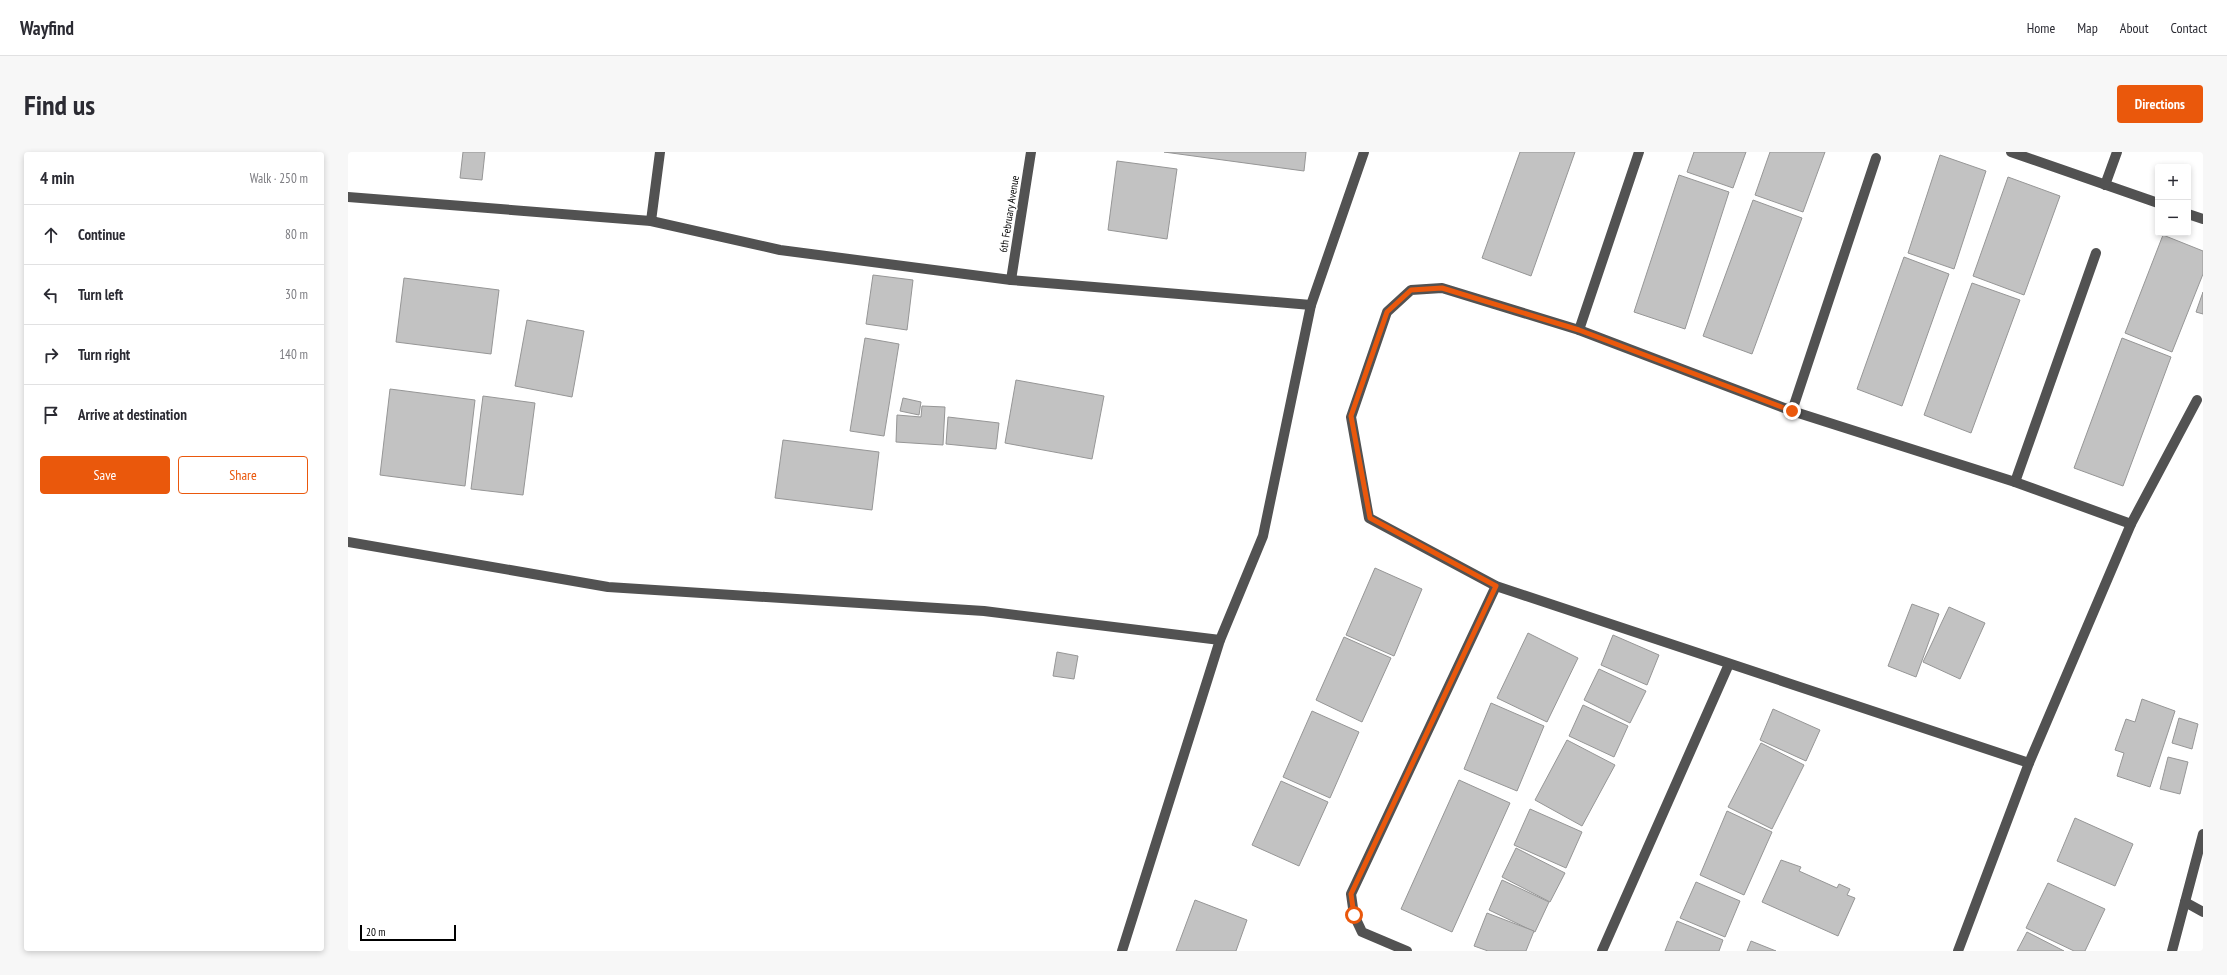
<!DOCTYPE html>
<meta charset="utf-8">
<style>
body{margin:0;font-family:"PT Sans Narrow",sans-serif;background:#f7f7f7;color:#2b2b33}
.controls{position:absolute;right:12px;top:12px;display:grid;overflow:hidden;border-radius:4px;box-shadow:0 2px 6px #0003}
.controls button{width:36px;height:36px;display:grid;place-items:center;padding:0;border:0;border-bottom:1px solid #e1e1e2;background:#fff;color:#2b2b33;font:20px sans-serif}
.scale{position:absolute;left:12px;bottom:10px;width:96px;box-sizing:border-box;padding-left:4px;border:2px solid #000;border-top:0;font-size:11px;line-height:14px;white-space:nowrap;color:#000;-webkit-text-stroke:3px #fff;paint-order:stroke}
.stop{position:absolute;width:12px;height:12px;margin:-9px;border:3px solid #ea580c;border-radius:50%;background:#fff}
.stop.end{background:#ea580c;border-color:#fff;box-shadow:0 1px 4px #0008}
.list{margin:0;padding:0;list-style:none}
h2{display:flex;justify-content:space-between;align-items:center;height:52px;margin:0;padding:0 16px;font-size:17px}
h2 small{font-size:13px;font-weight:400;color:#7c7c81}
.list li{display:grid;grid-template-columns:26px 1fr auto;gap:12px;align-items:center;box-sizing:border-box;height:60px;padding:0 16px;border-top:1px solid #e1e1e2}
.list b{display:block;font-size:15px;white-space:nowrap}
.list em{font-size:13px;font-style:normal;color:#7c7c81}
.actions{display:flex;gap:8px;padding:12px 16px}
.actions a{flex:1;padding:9px 0;border:1px solid #ea580c;border-radius:4px;text-align:center;font-size:14px;color:#ea580c}
.actions .main{background:#ea580c;color:#fff}
.icon{flex:none;width:22px;height:22px;fill:none;stroke:currentColor;stroke-width:2;stroke-linecap:round;stroke-linejoin:round}
.map{position:relative;flex:none;width:1855px;height:799px;overflow:hidden;border-radius:4px}
header{display:flex;align-items:center;gap:24px;box-sizing:border-box;height:56px;padding:0 20px;background:#fff;border-bottom:1px solid #e1e1e2}
header strong{font-size:19px}
nav{display:flex;gap:22px;margin-inline-start:auto;font-size:14px}
.intro{display:flex;align-items:center;justify-content:space-between;box-sizing:border-box;height:96px;padding:0 24px}
h1{margin:0;font-size:28px}
.button{padding:10px 18px;border-radius:4px;background:#ea580c;color:#fff;font-size:14px;font-weight:700}
main{display:flex;gap:24px;padding:0 24px}
aside{flex:1;background:#fff;border-radius:4px;box-shadow:0 2px 6px #0003}
.map>svg:first-child{display:block}
.building{fill:#c2c2c2;stroke:#969696}
.lines{fill:none;stroke-linecap:round;stroke-linejoin:round}
.minor{stroke:#525252;stroke-width:10}
.route{stroke:#ea580c;stroke-width:5}
.labels{text-anchor:middle;stroke-width:3;stroke-linejoin:round;paint-order:stroke}
.street-label{font-size:11px;fill:#000;stroke:#fff}
</style>
<header>
<strong>Wayfind</strong>
<nav><a>Home</a><a>Map</a><a>About</a><a>Contact</a></nav>
</header>
<div class="intro"><h1>Find us</h1><a class="button">Directions</a></div>
<main>
<aside>
<h2>4 min<small>Walk · 250 m</small></h2>
<ul class="list">
<li><svg class="icon" aria-label="ahead" viewBox="0 0 24 24"><path d="M12 20V5M6 11l6-6 6 6"/></svg><div><b>Continue</b></div><em>80 m</em></li>
<li><svg class="icon" aria-label="left" viewBox="0 0 24 24"><path d="M17 20v-9H6M10 6l-5 5 5 5"/></svg><div><b>Turn left</b></div><em>30 m</em></li>
<li><svg class="icon" aria-label="right" viewBox="0 0 24 24"><path d="M7 20v-9h11M14 6l5 5-5 5"/></svg><div><b>Turn right</b></div><em>140 m</em></li>
<li><svg class="icon" aria-label="arrive" viewBox="0 0 24 24"><path d="M6 21V4h12l-3 4 3 4H6"/></svg><div><b>Arrive at destination</b></div></li>
</ul>
<div class="actions"><a class="main">Save</a><a>Share</a></div>
</aside>
<div class="map">
<svg width="1855" height="799" viewBox="0 0 1855 799">
<rect width="100%" height="100%" fill="#fff"/>
<!-- building -->
<g class="building">
<path d="M115,0H137L134,28L112,26Z"/>
<path d="M816,0H958L956,19Z"/>
<path d="M1172,0H1227L1183,124L1134,106Z"/>
<path d="M1346,0H1398L1385,36L1339,20Z"/>
<path d="M1422,0H1477L1455,60L1407,43Z"/>
<path d="M1592,3L1638,19L1606,117L1560,101Z"/>
<path d="M769,9L829,17L819,87L760,78Z"/>
<path d="M1331,23L1381,40L1337,177L1286,160Z"/>
<path d="M1660,25L1712,44L1676,143L1625,124Z"/>
<path d="M1405,48L1454,66L1404,202L1355,184Z"/>
<path d="M1815,83L1855,99V122L1824,200L1777,181Z"/>
<path d="M1556,105L1601,122L1554,254L1509,237Z"/>
<path d="M525,123L565,128L559,178L518,172Z"/>
<path d="M56,126L151,138L143,202L48,190Z"/>
<path d="M1624,131L1672,148L1623,281L1576,263Z"/>
<path d="M1855,140V162L1848,160Z"/>
<path d="M179,168L236,179L224,245L167,234Z"/>
<path d="M517,186L551,192L536,284L502,279Z"/>
<path d="M1774,186L1823,205L1775,334L1726,316Z"/>
<path d="M668,228L756,244L744,307L657,291Z"/>
<path d="M42,237L127,248L117,334L32,323Z"/>
<path d="M135,244L187,251L175,343L123,337Z"/>
<path d="M555,246L573,250L571,263L552,259Z"/>
<path d="M574,254L597,255L595,293L548,290L549,263L573,265Z"/>
<path d="M600,265L651,271L648,297L598,292Z"/>
<path d="M435,288L531,300L524,358L427,346Z"/>
<path d="M1027,416L1074,437L1046,504L998,483Z"/>
<path d="M1564,452L1591,462L1568,525L1540,514Z"/>
<path d="M1601,455L1637,471L1612,527L1575,510Z"/>
<path d="M1180,481L1230,506L1199,570L1149,546Z"/>
<path d="M1265,483L1311,503L1299,533L1253,513Z"/>
<path d="M996,485L1043,506L1014,570L968,548Z"/>
<path d="M709,500L730,504L726,527L705,524Z"/>
<path d="M1251,517L1298,539L1282,571L1236,548Z"/>
<path d="M1794,547L1827,559L1802,635L1769,624L1776,601L1767,598L1778,567L1787,570Z"/>
<path d="M1143,551L1196,574L1169,639L1116,617Z"/>
<path d="M1235,553L1280,574L1266,605L1221,584Z"/>
<path d="M1425,557L1472,578L1458,609L1412,588Z"/>
<path d="M964,559L1011,580L982,646L935,625Z"/>
<path d="M1831,566L1850,572L1844,597L1824,591Z"/>
<path d="M1219,588L1267,613L1234,674L1187,648Z"/>
<path d="M1413,591L1456,613L1424,677L1380,655Z"/>
<path d="M1820,605L1840,610L1832,642L1812,637Z"/>
<path d="M1111,628L1162,651L1104,780L1053,757Z"/>
<path d="M933,629L980,650L951,714L904,693Z"/>
<path d="M1182,657L1234,680L1218,716L1166,693Z"/>
<path d="M1379,659L1424,680L1396,743L1352,723Z"/>
<path d="M1727,666L1785,692L1767,734L1709,709Z"/>
<path d="M1168,696L1217,721L1202,750L1154,725Z"/>
<path d="M1433,708L1453,715L1451,719L1489,736L1491,732L1502,737L1499,743L1507,746L1490,784L1414,750Z"/>
<path d="M1154,728L1201,750L1187,780L1141,758Z"/>
<path d="M1348,730L1392,749L1377,785L1332,766Z"/>
<path d="M1700,731L1757,757L1737,799H1726L1678,776Z"/>
<path d="M847,748L899,768L888,799H828Z"/>
<path d="M1139,761L1186,779L1178,799H1140L1126,794Z"/>
<path d="M1329,769L1375,788L1371,799H1317Z"/>
<path d="M1679,780L1716,799H1669Z"/>
<path d="M1403,789L1428,799H1399Z"/>
</g>
<g class="lines">
<!-- minor -->
<g class="minor">
<path d="M1663,0L1810,51"/>
<path d="M1757,33L1769,0"/>
<path d="M0,45L303,69L432,98L663,128L963,153"/>
<path d="M1840,62L1855,67"/>
<path d="M303,69L312,0"/>
<path d="M663,128L683,0"/>
<path d="M1231,178L1291,0"/>
<path d="M1444,259L1528,6"/>
<path d="M1667,330L1748,101"/>
<path d="M0,390L260,435L636,459L872,488"/>
<path d="M1681,611L1148,434L1021,366L1003,265L1039,160L1063,138L1094,136L1231,178L1444,259L1667,330L1783,372"/>
<path d="M1837,750L1855,760"/>
<path d="M774,799L872,488L915,384L963,153L1016,0"/>
<path d="M1059,799L1014,780L1006,763L1003,742L1148,434"/>
<path d="M1254,799L1381,512"/>
<path d="M1610,799L1681,611L1783,372L1849,248"/>
<path d="M1824,799L1855,682"/>
</g>
</g>
<g class="lines">
<!-- route -->
<path class="route" d="M1006,763L1003,742L1148,434L1022,366L1003,264L1039,160L1063,138L1094,136L1231,178L1444,259"/>
</g>
<g class="labels">
<!-- street labels -->
<g class="street-label">
<text transform="translate(661 62) rotate(-81)" y="4">6th February Avenue</text>
</g>
</g>
</svg>
<div class="controls">
<button>+</button>
<button>−</button>
</div>
<div class="scale">20 m</div>
<div class="stop" style="left:1006px;top:763px"></div>
<div class="stop end" style="left:1444px;top:259px"></div>
</div>
</main>
